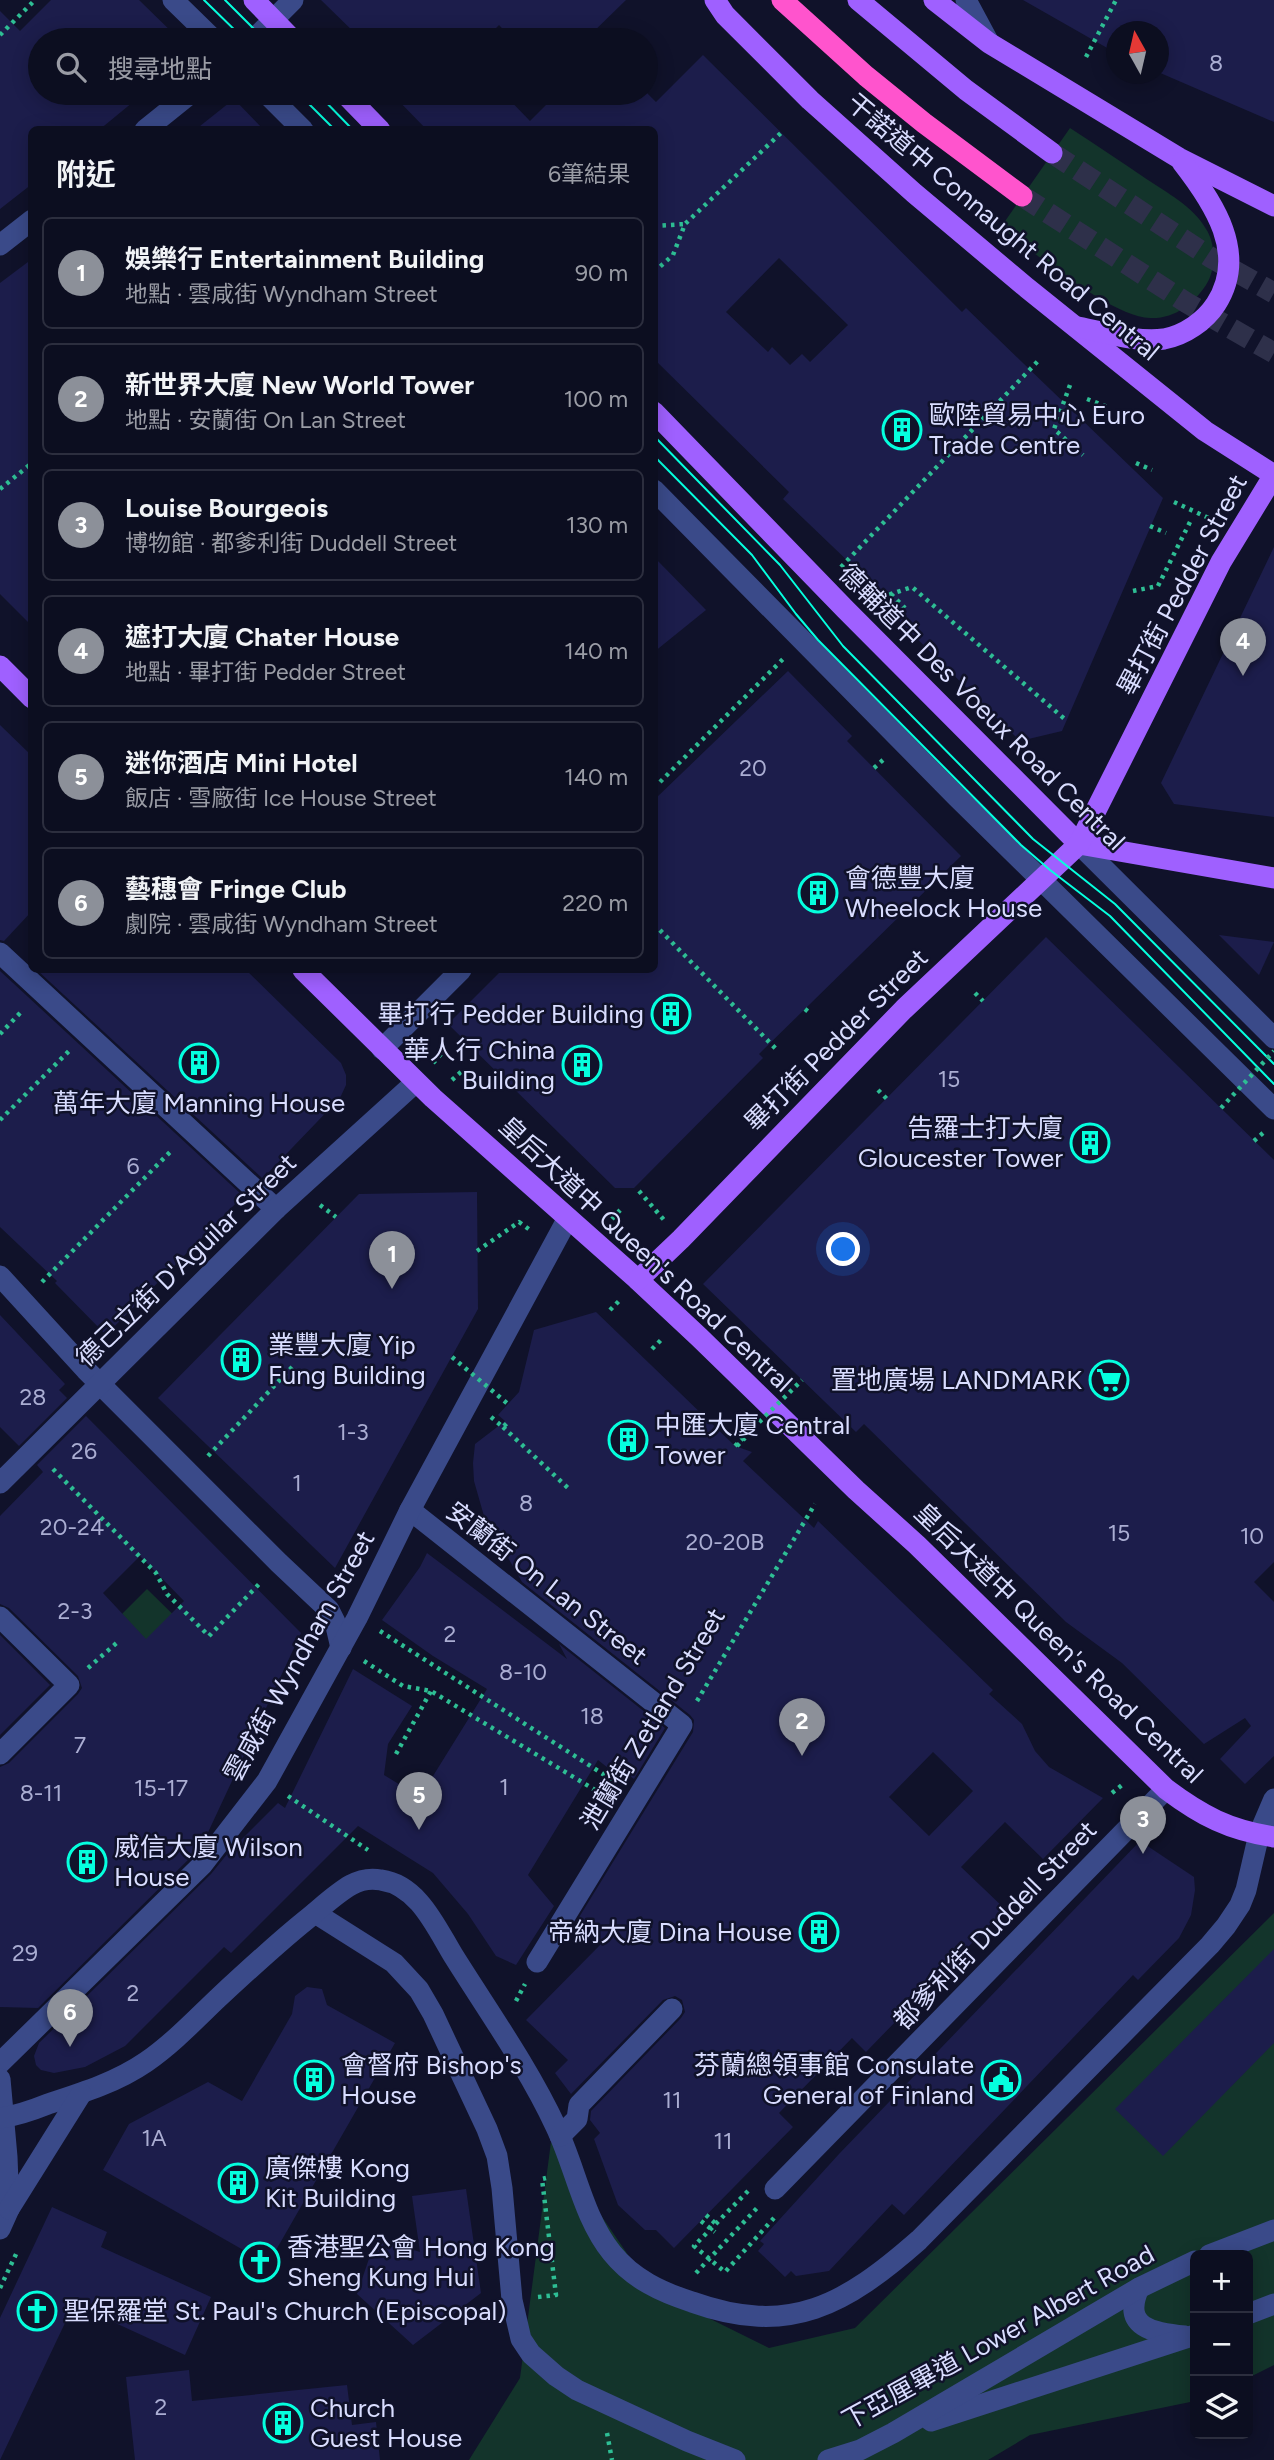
<!DOCTYPE html>
<html lang="zh-TW">
<meta charset="utf-8">
<style>
body{margin:0;font-family:Figtree,"Noto Sans TC",sans-serif;background:#1a1c2d;color:#f1f3f6}
.controls{position:absolute;right:21px;bottom:21px;display:grid;overflow:hidden;border-radius:10px;box-shadow:0 4px 18px #0003}
.controls button{width:63px;height:63px;display:grid;place-items:center;padding:0;border:0;border-bottom:2px solid #2c2e3e;background:#0c0e20;color:#f1f3f6;font:35px sans-serif}
.compass{position:absolute;left:1106px;top:21px;width:63px;height:63px;border-radius:50%;background:#0c0e20;box-shadow:0 4px 18px #0003;rotate:352deg}
.you{position:absolute;left:844px;top:1250px;width:24px;height:24px;margin:-18px;border:5px solid #fff;border-radius:50%;background:#1a73e8;box-shadow:0 0 0 10px #1a73e833}
.badge{display:grid;place-items:center;width:46px;height:46px;border-radius:50%;background:#8c9099;color:#fff;font-size:23px;font-weight:700}
.pin{position:absolute;translate:-50% -58px;filter:drop-shadow(0 2px 4px #0008)}
.pin::after{content:'';position:absolute;top:37px;width:24px;height:21px;background:inherit;clip-path:polygon(0 0,100% 0,50% 100%)}
.list{margin:0;padding:0;list-style:none}
h2{display:flex;justify-content:space-between;align-items:center;height:91px;margin:0;padding:0 28px;font-size:30px}
h2 small{font-size:23px;font-weight:400;color:#9a9ca5}
.list li{display:grid;grid-template-columns:46px 1fr auto;gap:21px;align-items:center;box-sizing:border-box;height:112px;margin:0 14px 14px;padding:0 14px;border:2px solid #2c2e3e;border-radius:10px}
.list b{display:block;font-size:26px;white-space:nowrap}
.list p{margin:0;font-size:23px;white-space:nowrap;color:#9a9ca5}
.list em{font-size:23px;font-style:normal;color:#9a9ca5}
.icon{flex:none;width:38px;height:38px;fill:none;stroke:currentColor;stroke-width:2;stroke-linecap:round;stroke-linejoin:round}
.map{position:relative;flex:none;width:1274px;height:2460px;overflow:hidden}
.search{position:absolute;background:#0c0e20;box-shadow:0 4px 18px #0003;left:28px;top:28px;width:630px;height:77px;display:flex;align-items:center;gap:18px;box-sizing:border-box;padding:0 24px;border-radius:38px;color:#9a9ca5;font-size:26px}
.panel{position:absolute;background:#0c0e20;box-shadow:0 4px 18px #0003;left:28px;top:126px;width:630px;height:847px;border-radius:10px}
.map>svg:first-child{display:block}
.green{fill:#13342b}
.building{fill:#1c1d4b;fill-rule:evenodd}
.lines{fill:none;stroke-linecap:round;stroke-linejoin:round}
.major-tunnel{stroke:#2e304a;stroke-width:21;stroke-dasharray:21 10;stroke-linecap:butt}
.highway-tunnel{stroke:#2e304a;stroke-width:21;stroke-dasharray:21 10;stroke-linecap:butt}
.path{stroke:#2ebe94;stroke-width:4.5;stroke-dasharray:3.5 5;stroke-linecap:butt}
.minor{stroke:#3a4a89;stroke-width:21}
.major{stroke:#9f60ff;stroke-width:21}
.highway{stroke:#ff54cd;stroke-width:21}
.tram{stroke:#05ffde;stroke-width:2}
.path-bridge{stroke:#2ebe94;stroke-width:4.5;stroke-dasharray:3.5 5;stroke-linecap:butt}
.labels{text-anchor:middle;stroke-width:5;stroke-linejoin:round;paint-order:stroke}
.number-label{font-size:23px;fill:#aaadd2}
.street-label{font-size:26px;fill:#d9ddff;stroke:#10122a}
.poi-label{font-size:26px;fill:#d9ddff;stroke:#10122a;text-anchor:start}
</style>
<div class="map">
<svg width="1274" height="2460" viewBox="0 0 1274 2460">
<rect width="100%" height="100%" fill="#10122a"/>
<!-- green -->
<g class="green">
<path d="M1070,128C1095,144 1120,161 1145,178C1167,193 1193,206 1206,229C1216,244 1216,270 1206,285C1193,304 1175,319 1150,318C1112,317 1031,251 1001,227Z"/>
<path d="M147,1589L196,1637L133,1652L108,1628Z"/>
<path d="M1274,1913V2365L1248,2378V2255H1195V2401L1030,2435L988,2460H469L520,2378L551,2142L652,2290L769,2348L855,2328Z"/>
</g>
<!-- building -->
<g class="building">
<path d="M51,0H139L180,40H40V93H144L99,130H32V184L0,209V11L20,31Z"/>
<path d="M321,0H626L585,40H513L499,25L484,40H362Z"/>
<path d="M1023,0H1274V122L1158,72V32H1116V53Z"/>
<path d="M703,55L962,312L966,308L1163,498L1062,731L1020,741L850,572L854,567L783,499L789,492L654,359V130H427L391,93H503L530,121L558,93H647L656,102ZM779,258L848,325L810,362L802,354L790,365L772,347L768,352L726,312Z"/>
<path d="M234,99L264,130H195Z"/>
<path d="M32,259V626L0,594V283Z"/>
<path d="M1274,547V817L1174,804L1161,783Z"/>
<path d="M654,557L706,610L654,652Z"/>
<path d="M788,671L852,736L847,741L961,856L759,1054L763,1058L634,1188H615L448,1024L502,970H654V800Z"/>
<path d="M0,725L32,756V911L4,941L0,940Z"/>
<path d="M1219,935L1274,942L1259,975Z"/>
<path d="M1046,937L1274,1160V1562L1254,1582L1274,1602V1756L1245,1784L1220,1759L1251,1726L1245,1718L1204,1744L1122,1663L1066,1622L864,1424L856,1432L703,1284Z"/>
<path d="M37,970H246L341,1063L346,1075V1085L340,1098L268,1173L267,1172L262,1178Z"/>
<path d="M0,971L243,1196L106,1335L55,1283L57,1281L0,1227Z"/>
<path d="M477,1192L478,1309L335,1568L158,1398L359,1194Z"/>
<path d="M596,1312L735,1446L752,1452L743,1461L814,1528L818,1521L993,1690L989,1694L1022,1724L1035,1751L1049,1767L1103,1798L1043,1859L1005,1822L961,1867L1005,1909L866,2052L852,2038L779,2113L793,2127L674,2248L656,2230H645L618,2205L594,2139L600,2133L590,2120L591,2111L681,2018L685,2012L682,2000L675,1996L663,2000L571,2094L555,2073L568,2060L526,2020L602,1943L578,1919L693,1732L694,1720L690,1715L522,1582L484,1516L474,1481L473,1463L475,1444L505,1421L498,1415L519,1392L534,1330ZM933,1752L973,1791L929,1836L889,1797Z"/>
<path d="M0,1315L65,1384L59,1390L67,1398L19,1446L0,1427Z"/>
<path d="M86,1416L301,1633L204,1841L192,1856L38,2008L0,2007V1767L9,1763L78,1694L82,1688L78,1676L9,1608L0,1604V1516L43,1472L37,1465ZM140,1556L184,1601L146,1639L103,1593Z"/>
<path d="M427,1553L567,1659L559,1644L665,1728L634,1779L612,1763L608,1768L598,1760L528,1875L554,1906L516,1965L496,1956L468,1914L433,1873L358,1826L231,1953L224,1947L125,2046L85,2067L54,2073L41,2070L36,2065L34,2056L39,2043L211,1874L228,1853L278,1803L285,1808L353,1669L412,1706L388,1744L384,1775L420,1797L487,1689L433,1656L382,1620L420,1567Z"/>
<path d="M0,1635L50,1685L0,1735Z"/>
<path d="M1140,1841L1194,1877L1195,1890L1191,1915L1179,1938L1138,1980L1133,1975L904,2215L892,2204L829,2271L796,2276L791,2271L785,2277L758,2251L764,2244L760,2241L839,2154Z"/>
<path d="M1274,1949V2043L1163,2156L1115,2109Z"/>
<path d="M307,1987L322,1989L327,2005L395,2043L268,2264L103,2170L129,2124L208,2082L242,2101L292,2014L295,1996Z"/>
<path d="M466,2189L481,2293L413,2345L357,2294L376,2238L420,2252L412,2196Z"/>
<path d="M52,2207L107,2232L101,2247L211,2297L185,2355L74,2304L0,2460V2318Z"/>
<path d="M189,2370L192,2401L347,2385L352,2425L376,2422L380,2460H135L126,2377Z"/>
</g>
<g class="lines">
<!-- major-tunnel -->
<path class="major-tunnel" d="M1052,153L1210,257L1274,293"/>
<!-- highway-tunnel -->
<path class="highway-tunnel" d="M1022,196L1187,303L1274,353"/>
<!-- path -->
<g class="path">
<path d="M0,35L35,0"/>
<path d="M1086,57L1116,0"/>
<path d="M654,226L685,224"/>
<path d="M654,272L673,255L685,224L783,131"/>
<path d="M1070,385L1054,429L1083,455"/>
<path d="M1087,399L1108,407"/>
<path d="M1136,463L1152,470"/>
<path d="M0,489L32,463"/>
<path d="M1174,502L1215,521"/>
<path d="M1150,526L1166,533"/>
<path d="M841,567L1039,360"/>
<path d="M1133,591L1158,586L1190,522"/>
<path d="M891,594L905,608"/>
<path d="M874,602L891,594L912,587L1067,721"/>
<path d="M874,768L884,759"/>
<path d="M654,788L784,658"/>
<path d="M654,924L777,1050"/>
<path d="M975,993L983,1001"/>
<path d="M805,1009L811,1014"/>
<path d="M0,1034L22,1011"/>
<path d="M433,1063L441,1054"/>
<path d="M452,1080L462,1071"/>
<path d="M878,1090L887,1099"/>
<path d="M0,1120L69,1051"/>
<path d="M1254,1141L1264,1132"/>
<path d="M639,1191L664,1220"/>
<path d="M320,1205L336,1217"/>
<path d="M612,1219L622,1208"/>
<path d="M477,1251L519,1222L530,1230"/>
<path d="M42,1282L173,1149"/>
<path d="M610,1310L619,1301"/>
<path d="M652,1349L661,1340"/>
<path d="M491,1417L503,1427L507,1423"/>
<path d="M503,1427L568,1488"/>
<path d="M737,1446L745,1438"/>
<path d="M208,1456L293,1366"/>
<path d="M53,1469L156,1573L167,1594L209,1636L260,1583"/>
<path d="M380,1631L617,1783"/>
<path d="M364,1661L403,1686L431,1691L605,1796"/>
<path d="M88,1668L120,1640"/>
<path d="M697,1701L815,1504"/>
<path d="M396,1754L431,1691"/>
<path d="M1112,1793L1122,1785"/>
<path d="M288,1796L368,1850"/>
<path d="M516,2001L525,1984"/>
<path d="M748,2191L694,2246L725,2272L774,2218"/>
<path d="M706,2215L716,2224"/>
<path d="M696,2273L757,2208"/>
<path d="M0,2288L18,2250"/>
<path d="M538,2297L556,2295L542,2179L546,2178"/>
<path d="M607,2433L612,2460"/>
</g>
<!-- minor -->
<g class="minor">
<path d="M173,0L214,40"/>
<path d="M966,0L988,41"/>
<path d="M253,40L293,0"/>
<path d="M266,93L303,130"/>
<path d="M145,130L191,93"/>
<path d="M0,245L32,220"/>
<path d="M654,490L957,797L1274,1109"/>
<path d="M1079,844L1274,1038"/>
<path d="M0,953L276,1209"/>
<path d="M382,1049L461,970"/>
<path d="M0,1276L86,1370L279,1563L329,1610L335,1622L341,1648"/>
<path d="M0,1483L276,1209L416,1082"/>
<path d="M410,1510L682,1725L537,1962"/>
<path d="M0,1617L69,1685L0,1754"/>
<path d="M315,1913L394,1963L419,1990L433,2014L487,2129L497,2156L502,2188L512,2300L521,2339L531,2354L556,2376L577,2390L687,2441L735,2460"/>
<path d="M0,2063L202,1865L267,1781L357,1618L410,1510L568,1218"/>
<path d="M0,2079L7,2157L9,2209L0,2229"/>
<path d="M0,2118C16,2116 33,2110 48,2104C82,2093 117,2082 146,2062C172,2044 194,2021 217,1999C246,1972 275,1945 306,1920C320,1909 335,1894 351,1885C360,1880 371,1878 381,1880C418,1885 436,1927 453,1955C488,2011 528,2067 556,2127C576,2169 583,2217 612,2253C633,2279 661,2292 692,2302C790,2337 845,2305 919,2240L1210,1945L1226,1926L1240,1905L1246,1890L1259,1834L1274,1799"/>
<path d="M560,2136L577,2119L579,2105L672,2009"/>
<path d="M775,2189L1166,1789"/>
<path d="M9,2209L81,2094"/>
<path d="M1209,2255L1274,2230"/>
<path d="M1139,2288C1121,2328 1154,2333 1185,2336"/>
<path d="M1248,2314L1274,2304"/>
<path d="M931,2421L1195,2335"/>
<path d="M828,2460L860,2450L893,2433L1139,2288L1195,2261"/>
</g>
<!-- major -->
<g class="major">
<path d="M254,0L293,40"/>
<path d="M715,0L725,15L810,100L914,193L1027,288L1205,431L1274,475"/>
<path d="M858,0L966,90L1052,153"/>
<path d="M934,0L989,43L1179,158L1274,206"/>
<path d="M344,93L380,130"/>
<path d="M1078,327C1105,332 1136,343 1164,339C1185,335 1205,321 1216,304C1248,254 1214,203 1182,162"/>
<path d="M654,412L845,609L1079,844"/>
<path d="M0,666L32,698"/>
<path d="M1079,844L1274,878"/>
<path d="M303,970L433,1098L638,1280L699,1337L856,1490L917,1545L1166,1789C1202,1816 1229,1830 1274,1837"/>
<path d="M638,1280L681,1239L904,1009L1079,844L1221,562L1274,475"/>
</g>
<!-- highway -->
<path class="highway" d="M782,0L866,76L924,123L1022,196"/>
<!-- tram -->
<g class="tram">
<path d="M204,0L245,40"/>
<path d="M225,0L265,40"/>
<path d="M298,93L335,130"/>
<path d="M317,93L353,130"/>
<path d="M654,436L780,565L843,646L1033,839L1115,904L1274,1064"/>
<path d="M654,456L752,555L796,614L818,640L1021,845L1050,870L1110,916L1274,1084"/>
</g>
<!-- path-bridge -->
<g class="path-bridge">
<path d="M1221,1108L1274,1051"/>
<path d="M452,1357L508,1404"/>
<path d="M735,1446L802,1380"/>
<path d="M701,2221L715,2232"/>
</g>
</g>
<!-- icons -->
<defs>
<symbol id="building-ring" viewBox="-11 -11 22 22"><circle r="9.5" fill="#10122a" stroke="#05ffde" stroke-width="1.5"/><path d="M-4-6H4V6H1V3H-1V6H-4ZM-2.5-4.3h1.7v1.8h-1.7ZM.8-4.3h1.7v1.8H.8ZM-2.5-1h1.7V.8h-1.7ZM.8-1h1.7V.8H.8Z" fill="#05ffde"/></symbol>
<symbol id="supermarket-ring" viewBox="-11 -11 22 22"><circle r="9.5" fill="#10122a" stroke="#05ffde" stroke-width="1.5"/><path d="M-6-5.5h2.5l.6 2H6L4.5 2H-2.5L-4.4-4H-6ZM-1.5 3.2a1.3 1.3 0 1 0 .1 0ZM3 3.2a1.3 1.3 0 1 0 .1 0Z" fill="#05ffde"/></symbol>
<symbol id="civic-ring" viewBox="-11 -11 22 22"><circle r="9.5" fill="#10122a" stroke="#05ffde" stroke-width="1.5"/><path d="M-.6-6.5H3V-4.5H.6V-3L4-1V1h2V6H-6V1h2V-1L-.6-3ZM-1.2 2.5V6h2.4V2.5Z" fill="#05ffde"/></symbol>
<symbol id="church-ring" viewBox="-11 -11 22 22"><circle r="9.5" fill="#10122a" stroke="#05ffde" stroke-width="1.5"/><path d="M-1.2-6h2.4v3.5h3.3v2.4h-3.3V6h-2.4V-.1h-3.3v-2.4h3.3Z" fill="#05ffde"/></symbol>
</defs>
<g fill-rule="evenodd">
<use href="#building-ring" x="880" y="408" width="44" height="44"/>
<use href="#building-ring" x="796" y="871" width="44" height="44"/>
<use href="#building-ring" x="649" y="992" width="44" height="44"/>
<use href="#building-ring" x="177" y="1041" width="44" height="44"/>
<use href="#building-ring" x="560" y="1043" width="44" height="44"/>
<use href="#building-ring" x="1068" y="1121" width="44" height="44"/>
<use href="#building-ring" x="219" y="1338" width="44" height="44"/>
<use href="#supermarket-ring" x="1087" y="1358" width="44" height="44"/>
<use href="#building-ring" x="606" y="1418" width="44" height="44"/>
<use href="#building-ring" x="65" y="1840" width="44" height="44"/>
<use href="#building-ring" x="797" y="1910" width="44" height="44"/>
<use href="#building-ring" x="292" y="2058" width="44" height="44"/>
<use href="#civic-ring" x="979" y="2058" width="44" height="44"/>
<use href="#building-ring" x="216" y="2161" width="44" height="44"/>
<use href="#church-ring" x="238" y="2240" width="44" height="44"/>
<use href="#church-ring" x="15" y="2289" width="44" height="44"/>
<use href="#building-ring" x="261" y="2401" width="44" height="44"/>
</g>
<g class="labels">
<!-- number labels -->
<g class="number-label">
<text x="1216" y="71">8</text>
<text x="753" y="776">20</text>
<text x="949" y="1087">15</text>
<text x="133" y="1174">6</text>
<text x="33" y="1405">28</text>
<text x="353" y="1440">1-3</text>
<text x="84" y="1459">26</text>
<text x="297" y="1491">1</text>
<text x="526" y="1511">8</text>
<text x="72" y="1535">20-24</text>
<text x="1119" y="1541">15</text>
<text x="1252" y="1544">10</text>
<text x="725" y="1550">20-20B</text>
<text x="75" y="1619">2-3</text>
<text x="450" y="1642">2</text>
<text x="523" y="1680">8-10</text>
<text x="592" y="1724">18</text>
<text x="80" y="1753">7</text>
<text x="504" y="1795">1</text>
<text x="161" y="1796">15-17</text>
<text x="41" y="1801">8-11</text>
<text x="25" y="1961">29</text>
<text x="133" y="2001">2</text>
<text x="672" y="2108">11</text>
<text x="154" y="2146">1A</text>
<text x="723" y="2149">11</text>
<text x="161" y="2415">2</text>
</g>
<!-- street labels -->
<g class="street-label">
<text transform="translate(1003 227) rotate(40)" y="9">干諾道中 Connaught Road Central</text>
<text transform="translate(1182 585) rotate(-62)" y="9">畢打街 Pedder Street</text>
<text transform="translate(982 707) rotate(45)" y="9">德輔道中 Des Voeux Road Central</text>
<text transform="translate(836 1040) rotate(-45)" y="9">畢打街 Pedder Street</text>
<text transform="translate(646 1254) rotate(43)" y="9">皇后大道中 Queen's Road Central</text>
<text transform="translate(186 1260) rotate(-44)" y="9">德己立街 D'Aguilar Street</text>
<text transform="translate(547 1583) rotate(38)" y="9">安蘭街 On Lan Street</text>
<text transform="translate(1059 1643) rotate(44)" y="9">皇后大道中 Queen's Road Central</text>
<text transform="translate(299 1656) rotate(-61)" y="9">雲咸街 Wyndham Street</text>
<text transform="translate(653 1719) rotate(-59)" y="9">泄蘭街 Zetland Street</text>
<text transform="translate(995 1925) rotate(-46)" y="9">都爹利街 Duddell Street</text>
<text transform="translate(998 2337) rotate(-29)" y="9">下亞厘畢道 Lower Albert Road</text>
</g>
<!-- poi labels -->
<g class="poi-label">
<text x="929" y="424">歐陸貿易中心 Euro<tspan x="929" dy="30">Trade Centre</tspan></text>
<text x="845" y="887">會德豐大廈<tspan x="845" dy="30">Wheelock House</tspan></text>
<text x="644" y="1023" text-anchor="end">畢打行 Pedder Building</text>
<text x="555" y="1059" text-anchor="end">華人行 China<tspan x="555" dy="30">Building</tspan></text>
<text x="199" y="1112" text-anchor="middle">萬年大廈 Manning House</text>
<text x="1063" y="1137" text-anchor="end">告羅士打大廈<tspan x="1063" dy="30">Gloucester Tower</tspan></text>
<text x="268" y="1354">業豐大廈 Yip<tspan x="268" dy="30">Fung Building</tspan></text>
<text x="1082" y="1389" text-anchor="end">置地廣場 LANDMARK</text>
<text x="655" y="1434">中匯大廈 Central<tspan x="655" dy="30">Tower</tspan></text>
<text x="114" y="1856">威信大廈 Wilson<tspan x="114" dy="30">House</tspan></text>
<text x="792" y="1941" text-anchor="end">帝納大廈 Dina House</text>
<text x="341" y="2074">會督府 Bishop's<tspan x="341" dy="30">House</tspan></text>
<text x="974" y="2074" text-anchor="end">芬蘭總領事館 Consulate<tspan x="974" dy="30">General of Finland</tspan></text>
<text x="265" y="2177">廣傑樓 Kong<tspan x="265" dy="30">Kit Building</tspan></text>
<text x="287" y="2256">香港聖公會 Hong Kong<tspan x="287" dy="30">Sheng Kung Hui</tspan></text>
<text x="64" y="2320">聖保羅堂 St. Paul's Church (Episcopal)</text>
<text x="310" y="2417">Church<tspan x="310" dy="30">Guest House</tspan></text>
</g>
</g>
</svg>
<div class="controls">
<button>+</button>
<button>−</button>
<button><svg class="icon" aria-label="layers" viewBox="0 0 24 24"><path d="M12 4l9 5-9 5-9-5zM3 14l9 5 9-5"/></svg></button>
</div>
<svg class="compass" viewBox="-18 -18 36 36"><path d="M0-13l5 13h-10z" fill="#e53935"/><path d="M0 13l5-13h-10z" fill="#9a9ca5"/></svg>
<div class="you"></div>
<div class="pin badge" style="left:392px;top:1289px">1</div>
<div class="pin badge" style="left:802px;top:1756px">2</div>
<div class="pin badge" style="left:1143px;top:1854px">3</div>
<div class="pin badge" style="left:1243px;top:676px">4</div>
<div class="pin badge" style="left:419px;top:1830px">5</div>
<div class="pin badge" style="left:70px;top:2047px">6</div>
<div class="search"><svg class="icon" aria-label="search" viewBox="0 0 24 24"><circle cx="10" cy="10" r="6"/><path d="M15 15l6 6"/></svg>搜尋地點</div>
<section class="panel">
<h2>附近<small>6筆結果</small></h2>
<ul class="list">
<li><span class="badge">1</span><div><b>娛樂行 Entertainment Building</b><p>地點 · 雲咸街 Wyndham Street</p></div><em>90 m</em></li>
<li><span class="badge">2</span><div><b>新世界大廈 New World Tower</b><p>地點 · 安蘭街 On Lan Street</p></div><em>100 m</em></li>
<li><span class="badge">3</span><div><b>Louise Bourgeois</b><p>博物館 · 都爹利街 Duddell Street</p></div><em>130 m</em></li>
<li><span class="badge">4</span><div><b>遮打大廈 Chater House</b><p>地點 · 畢打街 Pedder Street</p></div><em>140 m</em></li>
<li><span class="badge">5</span><div><b>迷你酒店 Mini Hotel</b><p>飯店 · 雪廠街 Ice House Street</p></div><em>140 m</em></li>
<li><span class="badge">6</span><div><b>藝穗會 Fringe Club</b><p>劇院 · 雲咸街 Wyndham Street</p></div><em>220 m</em></li>
</ul>
</section>
</div>
